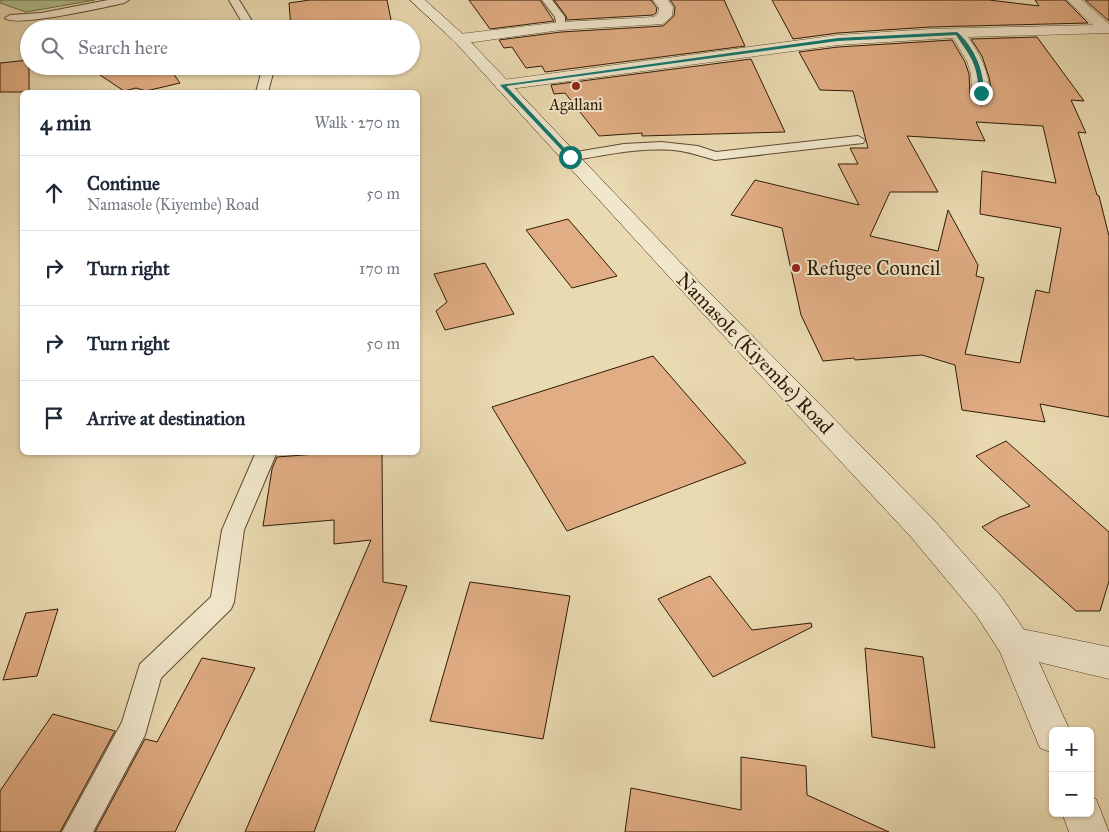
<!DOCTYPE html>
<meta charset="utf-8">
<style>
body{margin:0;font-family:"IM FELL Great Primer",serif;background:#f6f6f7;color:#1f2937}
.controls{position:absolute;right:15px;bottom:15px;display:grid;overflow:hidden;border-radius:8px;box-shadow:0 1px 4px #0004}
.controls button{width:45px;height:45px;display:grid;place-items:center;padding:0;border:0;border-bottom:1px solid #e0e1e3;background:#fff;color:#1f2937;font:25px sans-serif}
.stop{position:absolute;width:15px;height:15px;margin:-11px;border:4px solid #0f766e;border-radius:50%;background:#fff}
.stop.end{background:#0f766e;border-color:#fff;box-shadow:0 1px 5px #0008}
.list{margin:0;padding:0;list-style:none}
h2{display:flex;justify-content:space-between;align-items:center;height:65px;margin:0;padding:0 20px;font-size:21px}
h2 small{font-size:16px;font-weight:400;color:#747a83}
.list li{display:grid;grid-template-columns:32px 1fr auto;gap:15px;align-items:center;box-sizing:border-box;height:75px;padding:0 20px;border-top:1px solid #e0e1e3}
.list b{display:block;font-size:19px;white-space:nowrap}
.list p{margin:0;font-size:16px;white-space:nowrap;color:#747a83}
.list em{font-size:16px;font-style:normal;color:#747a83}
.icon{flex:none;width:28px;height:28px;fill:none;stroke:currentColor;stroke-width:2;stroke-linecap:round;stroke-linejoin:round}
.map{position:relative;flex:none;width:1109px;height:832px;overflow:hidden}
.search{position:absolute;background:#fff;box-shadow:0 1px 4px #0004;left:20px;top:20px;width:400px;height:55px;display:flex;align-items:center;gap:12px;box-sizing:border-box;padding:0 18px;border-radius:28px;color:#747a83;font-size:19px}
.panel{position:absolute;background:#fff;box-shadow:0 1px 4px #0004;left:20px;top:90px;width:400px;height:365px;border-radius:8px}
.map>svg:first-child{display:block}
.green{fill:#b1c18f;stroke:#706e4a}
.building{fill:#e1ad84;stroke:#2f1a06;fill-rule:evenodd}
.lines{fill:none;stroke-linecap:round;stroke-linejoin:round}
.service-casing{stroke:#5e4a31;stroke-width:2}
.minor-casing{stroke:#5e4a31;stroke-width:1}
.tertiary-casing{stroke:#5e4a31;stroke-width:1}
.secondary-casing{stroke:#2f1a06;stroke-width:1}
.service{fill:#f1e7cc;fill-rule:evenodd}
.minor{fill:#f1e7cc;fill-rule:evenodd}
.tertiary{fill:#f1e7cc;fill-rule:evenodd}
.secondary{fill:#f1e7cc;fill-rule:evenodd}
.route{fill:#0f766e}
.poi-dot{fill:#8f2418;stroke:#f1e7cc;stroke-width:2}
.labels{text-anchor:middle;stroke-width:4;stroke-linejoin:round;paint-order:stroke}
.far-poi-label{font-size:16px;fill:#2f1a06;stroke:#f1e7cc}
.poi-label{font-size:20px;fill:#2f1a06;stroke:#f1e7cc;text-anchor:start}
.street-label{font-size:20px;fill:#2f1a06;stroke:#f1e7cc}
</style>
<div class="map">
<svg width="1109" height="832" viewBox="0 0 1109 832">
<rect width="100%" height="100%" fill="#eadab1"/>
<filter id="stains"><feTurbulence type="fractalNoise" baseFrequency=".004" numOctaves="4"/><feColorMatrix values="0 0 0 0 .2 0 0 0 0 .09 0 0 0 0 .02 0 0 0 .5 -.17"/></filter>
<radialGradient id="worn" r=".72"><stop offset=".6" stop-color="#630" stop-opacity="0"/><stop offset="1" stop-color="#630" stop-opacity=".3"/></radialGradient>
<!-- green -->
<path class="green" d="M4,0H95L26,12L0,3V1Z"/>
<!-- building -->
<g class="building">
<path d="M310,0H387L391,20L380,29H291L289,3Z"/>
<path d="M469,0H540L554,21L490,29Z"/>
<path d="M554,0H651L657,8L656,13L653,15L567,20L566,16Z"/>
<path d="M670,0H724L745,46L545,72L542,66L526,68L512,47L504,48L499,40L561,32L663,26L674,16L675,7Z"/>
<path d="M772,0H989L1039,6L1035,0H1065L1088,23L930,27L838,33L793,39Z"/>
<path d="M1085,0H1109V21Z"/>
<path d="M1037,37L1084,101L1071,100L1086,133L1078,132L1097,195L1099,196L1109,236V417L1040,404L1045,422L962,410L955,365L922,355L855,360L854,358L823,361L801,315L782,228L731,215L755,180L859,205L838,164H858L850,148H868L853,91L820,90L799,52L838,47L952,40L965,62L969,74L970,94L975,99H987L992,93L989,77L982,56L971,39ZM976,122L1043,126L1056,183L982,171L980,214L1061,228L1049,293L1036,290L1020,363L965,354L984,278L976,276L978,265L948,210L938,251L870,236L890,192H938L907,136L985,141Z"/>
<path d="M751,59L785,132L642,136V133L599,136L565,93L554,94L551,85Z"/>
<path d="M29,60V92H0V63Z"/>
<path d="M117,66H168L180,83L146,91L136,88L124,91L97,73Z"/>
<path d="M568,219L617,276L572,288L526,230Z"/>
<path d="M485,263L514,314L445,330L436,311L447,302L434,274Z"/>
<path d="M653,356L746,463L567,531L492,407Z"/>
<path d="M1006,441L1109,532V581L1100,611H1076L982,527L1000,517L1030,506L976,456Z"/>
<path d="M342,452H382L383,582L407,586L314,832H245L371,540L334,544V520L263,526L272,469L277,457Z"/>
<path d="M710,576L752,630L811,623L812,627L713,677L658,599Z"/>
<path d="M470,582L570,596L543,739L430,721Z"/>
<path d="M58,609L37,676L3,680L26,613Z"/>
<path d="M865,648L923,657L935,748L872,737Z"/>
<path d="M202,658L255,668L175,832H95L145,739L157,742Z"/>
<path d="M53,714L115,731L60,832H0V791Z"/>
<path d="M741,757L806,766L807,795L889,832H625L631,788L741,810Z"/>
</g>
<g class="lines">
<defs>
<g id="service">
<path d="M108,0H129L124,3C105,7 15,28 5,18L10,15L41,13Z"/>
<path d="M229,0H239L257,29H246Z"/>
<path d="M542,0H552L565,17V28H557L555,17Z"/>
<path d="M263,66H275L268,92H256Z"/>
<path d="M858,136L865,140L863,143L715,160C704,157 693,153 681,151C645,146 606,155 570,161L563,157L570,153L624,144L661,142L698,146L716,152Z"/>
<path d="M256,452H277L244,530L234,602L231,609L161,678L145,735L93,832H62L122,722L140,664L211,597L222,530Z"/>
</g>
<g id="minor">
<path d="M653,0H668L673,7L672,16L663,24L561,30L460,44L455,42L452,39L455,36L460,34L561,22L654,17L658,14L659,7Z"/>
<path d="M1067,0H1082L1109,24V33L968,37C981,56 988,70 990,93L987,97H975L972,93L971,74L967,61L953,38L838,45L503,90L497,89L495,85L497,81L503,80L838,35L930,29L1093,25Z"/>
</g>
<path id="tertiary" d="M1013,627L1109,647V679L1001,653L996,642L1001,631Z"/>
<g id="secondary">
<path d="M410,0H425L465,36L699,282L933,519L1000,595L1025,631L1070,731H1053V753L1040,748L1000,652L976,615L911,537L683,292L455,42Z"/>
<path d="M1090,796L1096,799L1109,832H1069L1062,813H1090Z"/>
</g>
</defs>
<!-- service casing -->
<use href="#service" class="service-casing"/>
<!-- minor casing -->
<use href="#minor" class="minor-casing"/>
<!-- tertiary casing -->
<use href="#tertiary" class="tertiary-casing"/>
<!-- secondary casing -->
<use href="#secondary" class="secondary-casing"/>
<!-- service -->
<use href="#service" class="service"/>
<!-- minor -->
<use href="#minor" class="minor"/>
<!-- tertiary -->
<use href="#tertiary" class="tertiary"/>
<!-- secondary -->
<use href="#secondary" class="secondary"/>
</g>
<!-- route -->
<path class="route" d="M957,32C973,45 986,73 983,94L979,93C977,63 972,59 956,35L838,41L506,86L572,156L570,159L500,85L838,38Z"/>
<!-- markers -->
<g class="poi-dot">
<circle cx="576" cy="86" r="5"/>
<circle cx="796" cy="268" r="5"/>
</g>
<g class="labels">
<!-- far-poi labels -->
<g class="far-poi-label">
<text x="576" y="110">Agallani</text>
</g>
<!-- poi labels -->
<g class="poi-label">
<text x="806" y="275">Refugee Council</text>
</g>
<!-- street labels -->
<g class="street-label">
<text transform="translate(755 353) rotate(46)" y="7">Namasole (Kiyembe) Road</text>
</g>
</g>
<rect width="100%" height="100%" filter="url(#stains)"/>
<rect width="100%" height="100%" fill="url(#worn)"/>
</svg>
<div class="controls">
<button>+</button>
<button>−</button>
</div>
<div class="stop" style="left:570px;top:157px"></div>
<div class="stop end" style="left:981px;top:93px"></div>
<div class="search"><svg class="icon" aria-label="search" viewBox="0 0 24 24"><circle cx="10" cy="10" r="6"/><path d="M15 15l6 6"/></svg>Search here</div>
<section class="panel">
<h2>4 min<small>Walk · 270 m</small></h2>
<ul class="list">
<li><svg class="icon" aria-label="ahead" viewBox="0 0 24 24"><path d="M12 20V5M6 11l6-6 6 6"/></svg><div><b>Continue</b><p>Namasole (Kiyembe) Road</p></div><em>50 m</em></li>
<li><svg class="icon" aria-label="right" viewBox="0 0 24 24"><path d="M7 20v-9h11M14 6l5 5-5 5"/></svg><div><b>Turn right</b></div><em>170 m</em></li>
<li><svg class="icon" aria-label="right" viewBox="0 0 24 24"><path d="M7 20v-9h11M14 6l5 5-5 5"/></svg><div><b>Turn right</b></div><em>50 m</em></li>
<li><svg class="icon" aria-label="arrive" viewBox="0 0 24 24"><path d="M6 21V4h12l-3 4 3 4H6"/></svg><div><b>Arrive at destination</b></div></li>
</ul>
</section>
</div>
